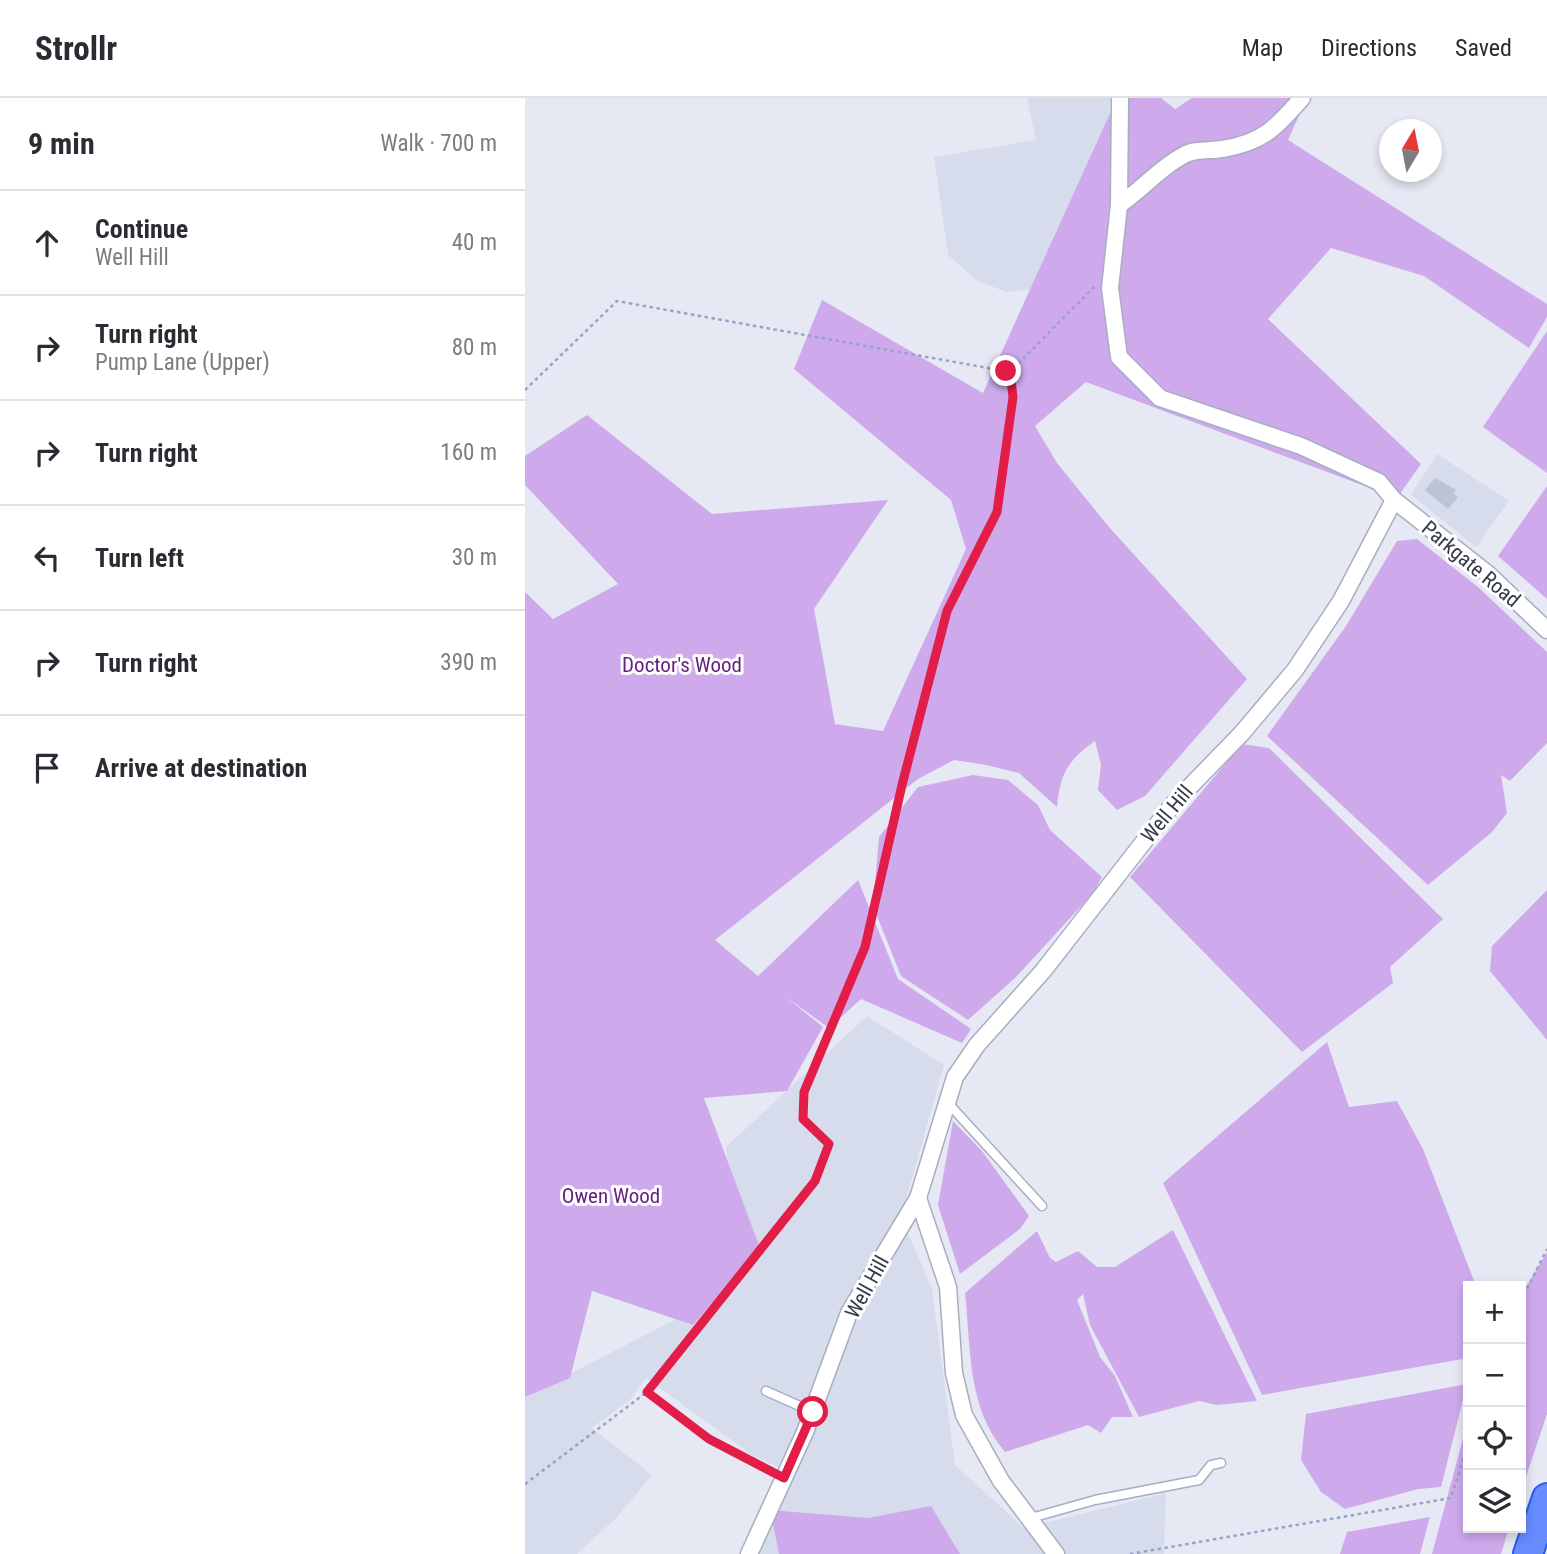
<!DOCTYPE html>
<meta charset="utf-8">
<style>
body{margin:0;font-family:"Roboto Condensed",sans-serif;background:#f7f7f7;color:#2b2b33}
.controls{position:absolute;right:21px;bottom:21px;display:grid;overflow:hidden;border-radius:0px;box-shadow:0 4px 10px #0003}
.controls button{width:63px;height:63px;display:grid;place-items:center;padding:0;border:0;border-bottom:2px solid #e1e1e2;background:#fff;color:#2b2b33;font:35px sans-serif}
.compass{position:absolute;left:854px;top:21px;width:63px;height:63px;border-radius:50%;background:#fff;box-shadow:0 4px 10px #0003;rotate:10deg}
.stop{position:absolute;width:21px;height:21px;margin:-16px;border:5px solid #e11d48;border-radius:50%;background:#fff}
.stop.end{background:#e11d48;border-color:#fff;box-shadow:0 2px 7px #0008}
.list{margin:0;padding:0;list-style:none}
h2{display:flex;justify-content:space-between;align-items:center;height:91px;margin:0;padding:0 28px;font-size:30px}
h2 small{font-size:23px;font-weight:400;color:#7c7c81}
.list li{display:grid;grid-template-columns:46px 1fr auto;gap:21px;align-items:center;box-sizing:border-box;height:105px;padding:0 28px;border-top:2px solid #e1e1e2}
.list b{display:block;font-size:26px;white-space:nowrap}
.list p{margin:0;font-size:23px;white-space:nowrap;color:#7c7c81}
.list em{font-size:23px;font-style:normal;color:#7c7c81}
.icon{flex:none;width:38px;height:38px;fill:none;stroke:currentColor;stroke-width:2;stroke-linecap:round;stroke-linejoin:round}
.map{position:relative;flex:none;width:1022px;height:1456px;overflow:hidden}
header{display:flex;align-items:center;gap:42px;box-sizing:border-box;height:98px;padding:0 35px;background:#fff;border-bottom:2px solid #e1e1e2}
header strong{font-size:33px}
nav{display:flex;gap:38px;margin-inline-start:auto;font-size:24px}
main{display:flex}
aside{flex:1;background:#fff}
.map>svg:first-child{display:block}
.residential{fill:#d7dced}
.green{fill:#ceaaed}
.building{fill:#bac3d7}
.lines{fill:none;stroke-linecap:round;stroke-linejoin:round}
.service-casing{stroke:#a7aec1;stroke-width:11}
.minor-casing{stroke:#a7aec1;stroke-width:19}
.motorway-casing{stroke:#275fed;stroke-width:32}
.path{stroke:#97a3c4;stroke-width:2.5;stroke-dasharray:3.5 3.5;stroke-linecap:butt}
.service{stroke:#fff;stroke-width:8}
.minor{stroke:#fff;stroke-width:16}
.motorway{stroke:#668cff;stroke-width:28}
.route{stroke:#e11d48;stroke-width:9}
.labels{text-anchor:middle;stroke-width:6;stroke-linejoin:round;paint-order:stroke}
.street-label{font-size:21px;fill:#343a48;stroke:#fff}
.park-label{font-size:21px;fill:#642180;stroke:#fff}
</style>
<header>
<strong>Strollr</strong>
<nav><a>Map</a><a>Directions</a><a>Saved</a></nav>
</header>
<main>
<aside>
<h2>9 min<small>Walk · 700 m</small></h2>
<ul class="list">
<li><svg class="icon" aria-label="ahead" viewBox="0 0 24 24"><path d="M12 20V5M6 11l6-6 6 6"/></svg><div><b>Continue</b><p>Well Hill</p></div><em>40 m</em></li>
<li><svg class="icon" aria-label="right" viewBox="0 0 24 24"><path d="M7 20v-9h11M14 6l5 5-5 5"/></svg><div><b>Turn right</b><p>Pump Lane (Upper)</p></div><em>80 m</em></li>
<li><svg class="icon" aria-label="right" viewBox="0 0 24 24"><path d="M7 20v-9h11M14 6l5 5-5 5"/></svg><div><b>Turn right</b></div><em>160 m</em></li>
<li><svg class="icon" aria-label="left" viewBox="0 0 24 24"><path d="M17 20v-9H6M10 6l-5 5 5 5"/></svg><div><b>Turn left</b></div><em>30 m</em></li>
<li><svg class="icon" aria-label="right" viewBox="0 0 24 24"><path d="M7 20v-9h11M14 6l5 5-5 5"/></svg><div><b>Turn right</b></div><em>390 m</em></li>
<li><svg class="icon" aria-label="arrive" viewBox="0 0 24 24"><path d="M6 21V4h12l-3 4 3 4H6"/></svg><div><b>Arrive at destination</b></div></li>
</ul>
</aside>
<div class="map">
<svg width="1022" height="1456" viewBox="0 0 1022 1456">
<rect width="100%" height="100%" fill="#e6e9f4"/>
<!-- residential -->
<g class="residential">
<path d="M502,0H585L579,115L522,190L481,194L451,182L423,157L409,59L511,42Z"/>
<path d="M912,356L984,403L951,449L886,397Z"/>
<path d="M342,918L419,967L376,1119L407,1190L430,1367L499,1430L641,1395L639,1456H231L270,1377L227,1357L121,1280L106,1301L67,1330L127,1377L92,1419L52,1456H0V1299L215,1188L201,1049Z"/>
</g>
<!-- green -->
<g class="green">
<path d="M592,0H636L650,11L667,0H782L763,42L1022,206V219L1004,250L899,178L806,150L743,221L896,366L872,400L561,284L510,328L532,365L584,429L722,581L620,698L592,712L573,692L576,667L570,643C542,663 535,676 532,709L494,675L461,667L429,662L393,681L190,842L233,878L333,782L373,881L446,931L437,945L336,901L304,930L261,899L298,929L262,993L179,1000L235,1150L168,1227L67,1193L45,1280L0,1299V494L28,521L93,486L0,387V358L62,317L187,416L363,402L289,511L310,626L358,633L441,451L426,402L269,271L297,202L458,295Z"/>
<path d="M1022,233V375L958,329Z"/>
<path d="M1022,388V501L973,458Z"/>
<path d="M892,441L953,489L1022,554V645L985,683L976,677L982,715L967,734L903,787L742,638L821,528L872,443Z"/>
<path d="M717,646L744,650L918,821L865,869L868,885L777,954L605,779Z"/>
<path d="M448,677L483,682L513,707L525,732L577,779L569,794L490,880L443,922L376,878L348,808L354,739L393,689Z"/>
<path d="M1022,792V942L965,873L967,848Z"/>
<path d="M802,944L824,1009L872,1003L898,1051L951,1188H943V1260L737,1297L638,1085Z"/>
<path d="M428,1023L457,1053L504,1118L495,1131L435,1176L413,1107Z"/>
<path d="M648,1132L732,1303L692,1307L674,1303L614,1319L565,1227L558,1196L552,1202L575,1259L590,1278L608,1319H587L576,1335L563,1327L480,1354C442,1310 446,1250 440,1195L512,1133L525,1160L531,1164L553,1153L572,1169H590Z"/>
<path d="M1022,1154V1316L996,1394V1197Z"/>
<path d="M942,1286L916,1389L893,1391L820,1411L796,1394L776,1362L781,1316Z"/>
<path d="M943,1322V1430H984L976,1456H907Z"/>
<path d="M406,1408L435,1456H254L245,1412L343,1420Z"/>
<path d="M905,1419L895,1456H815L822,1434Z"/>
</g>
<!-- building -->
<path class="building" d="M910,380L931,392L928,395L933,399L923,411L900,392Z"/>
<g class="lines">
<defs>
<g id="service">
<path d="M422,1004L517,1108"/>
<path d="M241,1293L288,1314"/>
<path d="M506,1420L570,1402L674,1382L686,1367L696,1365"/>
</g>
<g id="minor">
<path d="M594,107C617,92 634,70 659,57C669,51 685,53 697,51C737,45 751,30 777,0"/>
<path d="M869,402L963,476L1022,532"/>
<path d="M393,1100L423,1189L429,1275L439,1317L476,1383L531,1456"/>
<path d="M224,1456L280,1334L324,1215L393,1100L430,979L452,947L518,873L649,705L717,635L770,572L816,503L869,402L854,384L776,348L635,300L594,259L585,190L594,107L595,0"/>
</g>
<path id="motorway" d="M1003,1456L1022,1400"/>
</defs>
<!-- service casing -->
<use href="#service" class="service-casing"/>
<!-- minor casing -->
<use href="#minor" class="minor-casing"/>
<!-- motorway casing -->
<use href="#motorway" class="motorway-casing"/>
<!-- path -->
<g class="path">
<path d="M0,292L92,203L485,274L570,188"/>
<path d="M996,1203L1022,1151"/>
<path d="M122,1294L291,1083L304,1046L278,1021L279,994L340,849L377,687L422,513L472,414L488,299L485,274"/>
<path d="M0,1386L122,1294L184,1341L247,1374"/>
<path d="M605,1456L926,1400L943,1345"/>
</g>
<!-- service -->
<use href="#service" class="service"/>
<!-- minor -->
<use href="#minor" class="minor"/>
<!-- motorway -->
<use href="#motorway" class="motorway"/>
</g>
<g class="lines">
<!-- route -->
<path class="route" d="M288,1314L259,1380L184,1341L122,1294L290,1083L304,1046L278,1021L279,994L340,849L377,687L422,513L472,414L488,299L485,274L481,273"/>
</g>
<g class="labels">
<!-- street labels -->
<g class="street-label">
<text transform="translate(946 466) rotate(40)" y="7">Parkgate Road</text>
<text transform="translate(642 716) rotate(-50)" y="7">Well Hill</text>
<text transform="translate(342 1189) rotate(-61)" y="7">Well Hill</text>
</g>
<!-- park labels -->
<g class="park-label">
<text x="157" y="574">Doctor's Wood</text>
<text x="86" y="1105">Owen Wood</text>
</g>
</g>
</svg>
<div class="controls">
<button>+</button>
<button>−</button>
<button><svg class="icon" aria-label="locate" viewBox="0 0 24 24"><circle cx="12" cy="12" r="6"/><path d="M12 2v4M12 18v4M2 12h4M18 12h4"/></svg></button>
<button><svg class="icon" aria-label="layers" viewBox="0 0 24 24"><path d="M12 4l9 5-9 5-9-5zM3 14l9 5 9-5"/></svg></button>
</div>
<svg class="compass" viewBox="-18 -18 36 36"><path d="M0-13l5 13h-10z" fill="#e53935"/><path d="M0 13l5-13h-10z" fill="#7c7c81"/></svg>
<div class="stop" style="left:288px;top:1314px"></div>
<div class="stop end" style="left:481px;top:273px"></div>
</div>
</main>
